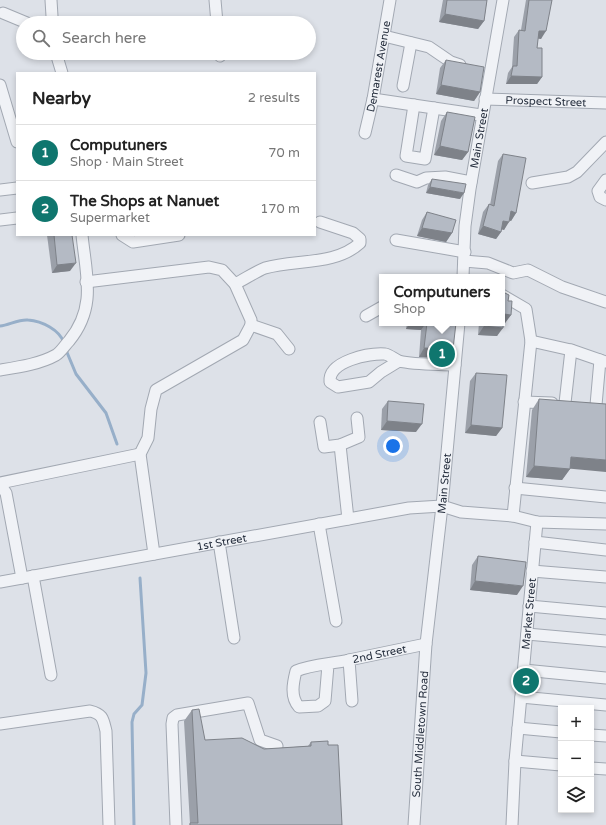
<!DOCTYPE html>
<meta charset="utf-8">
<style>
body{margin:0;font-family:"Varela Round",sans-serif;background:#f6f6f6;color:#222}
.controls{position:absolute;right:12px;bottom:12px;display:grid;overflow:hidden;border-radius:0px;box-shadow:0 2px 6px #0003}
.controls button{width:36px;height:36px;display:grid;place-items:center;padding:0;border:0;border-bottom:1px solid #e0e0e0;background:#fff;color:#222;font:20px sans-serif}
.you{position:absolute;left:393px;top:446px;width:14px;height:14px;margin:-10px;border:3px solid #fff;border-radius:50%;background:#1a73e8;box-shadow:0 0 0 6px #1a73e833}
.badge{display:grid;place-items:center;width:26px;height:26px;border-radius:50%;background:#0f766e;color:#fff;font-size:13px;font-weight:700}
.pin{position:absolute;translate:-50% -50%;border:2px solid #fff;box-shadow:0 1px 4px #0006}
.popup{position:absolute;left:379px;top:274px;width:126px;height:52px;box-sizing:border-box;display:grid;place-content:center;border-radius:0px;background:#fff;filter:drop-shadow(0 1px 3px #0005);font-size:13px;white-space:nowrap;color:#767676}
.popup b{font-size:15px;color:#222}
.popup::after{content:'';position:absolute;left:50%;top:100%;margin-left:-8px;border:8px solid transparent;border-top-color:#fff}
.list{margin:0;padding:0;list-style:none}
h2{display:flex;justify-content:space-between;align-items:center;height:52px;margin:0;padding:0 16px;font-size:17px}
h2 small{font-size:13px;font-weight:400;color:#767676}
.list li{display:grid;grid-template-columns:26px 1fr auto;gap:12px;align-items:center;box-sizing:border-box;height:56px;padding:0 16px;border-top:1px solid #e0e0e0}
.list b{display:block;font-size:15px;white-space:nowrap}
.list p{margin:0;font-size:13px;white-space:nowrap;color:#767676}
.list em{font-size:13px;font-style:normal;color:#767676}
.icon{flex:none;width:22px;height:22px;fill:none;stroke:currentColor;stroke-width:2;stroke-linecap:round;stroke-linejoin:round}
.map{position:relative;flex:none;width:606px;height:825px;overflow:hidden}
.search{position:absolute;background:#fff;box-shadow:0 2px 6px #0003;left:16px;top:16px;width:300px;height:44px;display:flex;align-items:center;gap:10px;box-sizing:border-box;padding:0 14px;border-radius:22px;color:#767676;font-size:15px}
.panel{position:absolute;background:#fff;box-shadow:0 2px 6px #0003;left:16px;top:72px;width:300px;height:164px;border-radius:0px}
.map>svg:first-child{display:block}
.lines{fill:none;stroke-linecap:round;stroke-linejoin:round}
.stream{stroke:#97afc9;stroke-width:3}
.minor-casing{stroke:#a2a8b2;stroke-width:13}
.minor{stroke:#f0f2f6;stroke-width:11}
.wall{fill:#9ba0a9}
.shaded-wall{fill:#7e8289}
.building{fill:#b4bac4;stroke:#7e8289}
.labels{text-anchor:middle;stroke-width:3.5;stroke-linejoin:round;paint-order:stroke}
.street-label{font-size:11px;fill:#262f3e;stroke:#ecf0f5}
</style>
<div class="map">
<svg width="606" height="825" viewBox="0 0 606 825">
<rect width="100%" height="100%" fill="#dde1e8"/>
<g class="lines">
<!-- stream -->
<g class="stream">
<path d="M0,326C9,325 19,319 28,320C42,321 60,330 64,343"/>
<path d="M66,350L76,374L106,413L117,444"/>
<path d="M134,825L132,722L134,714L142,705L146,673L140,578"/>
</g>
<defs>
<g id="minor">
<path d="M51,0L52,16"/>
<path d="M215,0L217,23"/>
<path d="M3,13L27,23"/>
<path d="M384,36L429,47L451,62L460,65"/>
<path d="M56,53L62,73"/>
<path d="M219,53L220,56"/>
<path d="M0,85L17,142"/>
<path d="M403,86L411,43"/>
<path d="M373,99L481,115"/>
<path id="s1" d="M485,99L606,103"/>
<path d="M414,105L406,156L425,159L434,108"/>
<path id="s2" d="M365,133L373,99L390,0"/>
<path d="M396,175L417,182L426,178L445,177L471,182"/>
<path d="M606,180L598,191L600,197L606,200"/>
<path d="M532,183L568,177L577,172L606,142"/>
<path d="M0,190L17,188"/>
<path d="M0,220L17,218"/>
<path d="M122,235L133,242L179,235"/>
<path d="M396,240L465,252"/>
<path d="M464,261L488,263L513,273L528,270L562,287L606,302"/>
<path id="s3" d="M463,277L465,226L470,189L503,0"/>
<path d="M86,282L209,267L222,270L235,284L251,320V325L243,340L156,390L151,409L148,438L140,454L154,554"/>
<path d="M235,284C245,279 255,272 265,268C295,259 335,266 360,243V239L353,233L320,222"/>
<path d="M502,295L526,309L531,341"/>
<path d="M366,316L382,307"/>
<path d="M251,325L277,334L289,349"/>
<path d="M399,361L381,372L369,382L338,387L330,382C328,361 369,353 385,354C390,355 394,359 399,361C415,365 438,364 455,365"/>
<path d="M0,370C19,367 40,364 56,355C61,352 65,345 69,341C97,307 86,275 82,235"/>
<path d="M524,402L552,403"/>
<path d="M565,403L571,350"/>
<path d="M596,405L600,360"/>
<path d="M320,422L324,447L340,445L359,437L357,418"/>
<path d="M340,445L348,519"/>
<path d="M0,483L140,454"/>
<path d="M0,484L6,493L22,578"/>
<path d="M515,488L606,497"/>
<path d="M513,516L531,341L571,350L606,362"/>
<path d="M319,524L336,621"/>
<path d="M219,542L234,638"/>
<path d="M535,542L606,550"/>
<path d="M532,571L606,577"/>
<path d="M33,576L51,675"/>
<path id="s4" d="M0,582L409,508L442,506L461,512L513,516L537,522L606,524"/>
<path d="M529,606L606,613"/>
<path d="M527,634L606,641"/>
<path d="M328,665L325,701L318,706L299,707C290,697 293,683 296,671C312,664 332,664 349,660"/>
<path d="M524,670L606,678"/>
<path d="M521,697L606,705"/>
<path id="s5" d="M352,701L349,660L426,644"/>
<path d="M0,724L90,711C103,714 103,719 106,731L109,825"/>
<path d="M518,728L561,732"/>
<path d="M591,735L606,736"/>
<path d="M515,761L561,765"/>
<path d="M591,768L606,769"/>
<path d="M176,825L172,724L173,718L177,715L248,703L260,740L277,746"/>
<path id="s6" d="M414,825L426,644L442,506L459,323"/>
<path id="s7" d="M512,825L515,761L537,522"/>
</g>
</defs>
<!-- minor casing -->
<use href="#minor" class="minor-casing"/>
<!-- minor -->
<use href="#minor" class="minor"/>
</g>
<!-- wall -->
<g class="wall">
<path d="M443,0H487L484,21L478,29L439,22Z"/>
<path d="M526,0H552L541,39L538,38L537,48L542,77L537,84H506L508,73L512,67L514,37L519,30H521Z"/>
<path d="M446,60L480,92L474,101L436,94L440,68Z"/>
<path d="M447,112L468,152L462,160L434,155L441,121Z"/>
<path d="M503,154L516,213L511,221L509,220L504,230L501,229V232L496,239L478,234L483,212L489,204L490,205L498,161Z"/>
<path d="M432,179L460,199L426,193L428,185Z"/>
<path d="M427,212L452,233L446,242L417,236L422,220Z"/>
<path d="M47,235H72L70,271L52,273Z"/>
<path d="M508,301L511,315L505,323H504L497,336L478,335L479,323H502Z"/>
<path d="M407,323H456L447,358L419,357L421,330L406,329Z"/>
<path d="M476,373L502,428L496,436L465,433L470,381Z"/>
<path d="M539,399L570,469L562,480L526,477L532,410Z"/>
<path d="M388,401L416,432L381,430L382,409Z"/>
<path d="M478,556L517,595L470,590L472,565Z"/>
<path d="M192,710L205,740L264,749L308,746L311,742L328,745L342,825H189L190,824L184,721Z"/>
</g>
<!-- shaded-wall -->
<g class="shaded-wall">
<path d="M445,14L484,21L478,29L439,22Z"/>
<path d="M539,31H546L541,39L534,38Z"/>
<path d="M511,76L542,77L537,84H506Z"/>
<path d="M441,85L480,92L474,101L436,94Z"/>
<path d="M440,146L468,152L462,160L434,155Z"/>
<path d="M430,187L464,193L460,199L426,193Z"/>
<path d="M511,211L516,213L511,221L506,219Z"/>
<path d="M503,221L509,222L504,230L498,228Z"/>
<path d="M483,226L501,232L496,239L478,234Z"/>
<path d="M422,228L452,233L446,242L417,236Z"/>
<path d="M76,263L70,271L52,273L57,265Z"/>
<path d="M504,314L511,315L505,323H502Z"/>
<path d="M410,323H426L421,330L406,329Z"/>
<path d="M484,326L503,328L497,336L478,335Z"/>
<path d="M424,348L453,349L447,358L419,357Z"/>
<path d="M387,421L422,424L416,432L381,430Z"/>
<path d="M471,425L502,428L496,436L465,433Z"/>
<path d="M571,457L606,460V472L563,468Z"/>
<path d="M534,466L570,469L562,480L526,477Z"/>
<path d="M475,581L523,586L517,595L470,590Z"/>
</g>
<!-- building -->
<g class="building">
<path d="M447,0H487L484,21L445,14Z"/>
<path d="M529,0H552L546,31H539L537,48H542V77L511,76L513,66H517L519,30L525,31Z"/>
<path d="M446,60L484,67L480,92L441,85Z"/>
<path d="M447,112L475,117L468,152L440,146Z"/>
<path d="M503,154L526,158L516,213L511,211L509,222L503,221L501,232L483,226L489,204L494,206Z"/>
<path d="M432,179L466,184L464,193L430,187Z"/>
<path d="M427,212L456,220L452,233L422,228Z"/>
<path d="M54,235H72L76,263L57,265Z"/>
<path d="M502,293H505L509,295L508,301H512L511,315L504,314L503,328L484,326V323H502Z"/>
<path d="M427,323H456L453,349L424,348Z"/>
<path d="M476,373L507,375L502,428L471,425Z"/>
<path d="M539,399L606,404V460L571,457L570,469L534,466Z"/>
<path d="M388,401L424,404L422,424L387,421Z"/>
<path d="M478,556L526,562L523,586L475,581Z"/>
<path d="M199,709L205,740L242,738L264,749L311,746V742L328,741V745H338L342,825H190V823H198L192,710Z"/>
</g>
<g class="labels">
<!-- street labels -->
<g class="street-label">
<text dy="4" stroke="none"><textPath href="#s2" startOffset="68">Demarest Avenue</textPath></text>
<text dy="4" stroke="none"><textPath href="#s1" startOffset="61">Prospect Street</textPath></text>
<text dy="4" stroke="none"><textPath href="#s3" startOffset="140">Main Street</textPath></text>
<text dy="4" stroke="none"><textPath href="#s6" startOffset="343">Main Street</textPath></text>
<text dy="4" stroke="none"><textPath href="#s4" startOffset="225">1st Street</textPath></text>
<text dy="4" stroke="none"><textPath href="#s7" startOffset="212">Market Street</textPath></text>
<text dy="4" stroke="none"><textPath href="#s5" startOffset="72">2nd Street</textPath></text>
<text dy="4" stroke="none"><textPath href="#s6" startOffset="91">South Middletown Road</textPath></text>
</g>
</g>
</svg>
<div class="controls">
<button>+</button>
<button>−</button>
<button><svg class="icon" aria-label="layers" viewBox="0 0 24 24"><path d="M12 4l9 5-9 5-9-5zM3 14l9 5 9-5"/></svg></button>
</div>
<div class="you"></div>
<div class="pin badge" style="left:442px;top:354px">1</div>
<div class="popup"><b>Computuners</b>Shop</div>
<div class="pin badge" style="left:526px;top:681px">2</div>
<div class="search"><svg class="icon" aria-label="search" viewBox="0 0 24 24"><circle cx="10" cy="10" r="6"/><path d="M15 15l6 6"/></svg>Search here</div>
<section class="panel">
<h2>Nearby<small>2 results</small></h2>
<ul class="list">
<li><span class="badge">1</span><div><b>Computuners</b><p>Shop · Main Street</p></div><em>70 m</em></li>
<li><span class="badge">2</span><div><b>The Shops at Nanuet</b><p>Supermarket</p></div><em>170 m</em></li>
</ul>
</section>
</div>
